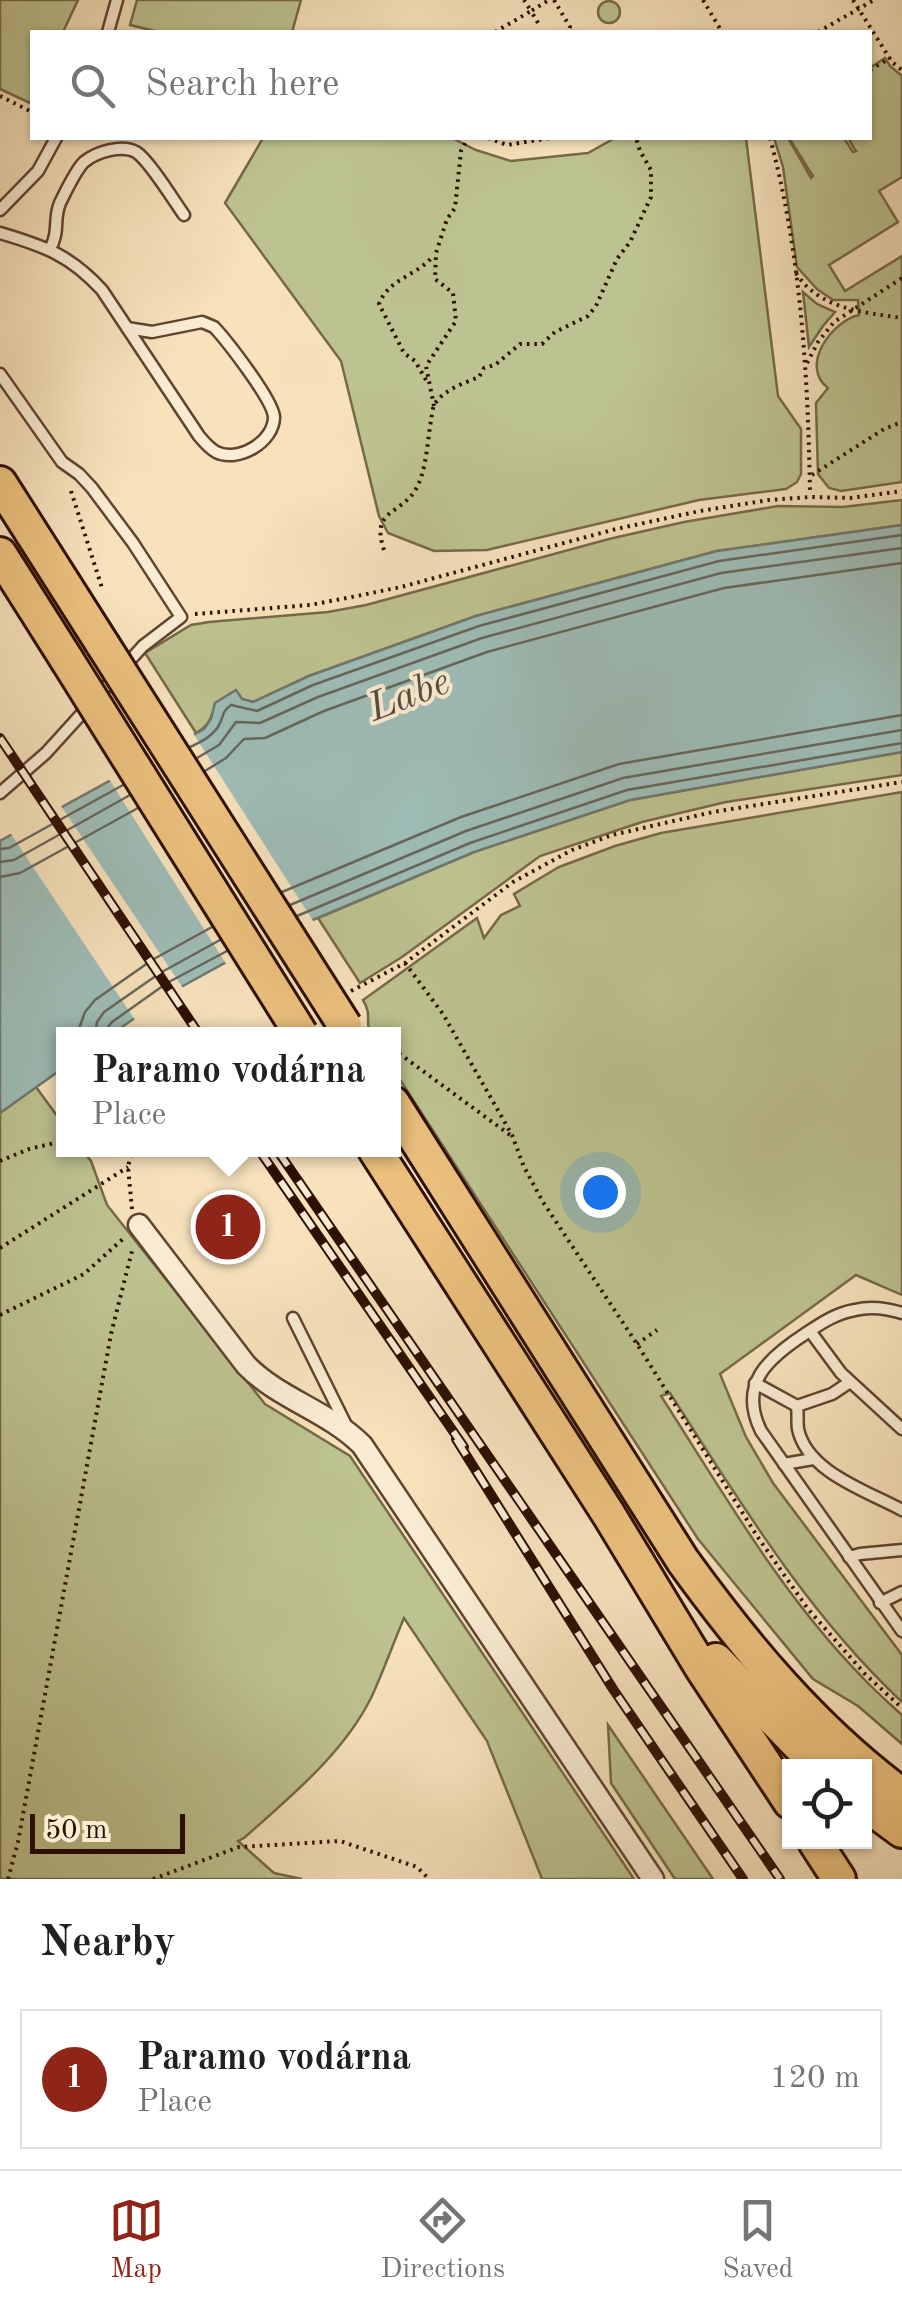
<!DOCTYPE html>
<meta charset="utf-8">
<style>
body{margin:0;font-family:"Old Standard TT",serif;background:#f2f2f2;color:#202124}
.controls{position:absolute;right:30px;bottom:30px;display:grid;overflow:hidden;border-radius:0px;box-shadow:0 2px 8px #0004}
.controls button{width:90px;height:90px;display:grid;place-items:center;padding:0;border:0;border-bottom:2px solid #e0e0e0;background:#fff;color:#202124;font:50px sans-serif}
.scale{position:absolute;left:30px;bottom:25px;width:155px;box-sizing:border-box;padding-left:10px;border:5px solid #2e0f00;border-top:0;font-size:28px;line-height:35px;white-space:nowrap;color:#2e0f00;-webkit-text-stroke:8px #faecd3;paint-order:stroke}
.you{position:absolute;left:600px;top:1192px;width:35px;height:35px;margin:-25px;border:8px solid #fff;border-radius:50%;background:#1a73e8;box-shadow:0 0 0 15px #1a73e833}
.badge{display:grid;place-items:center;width:65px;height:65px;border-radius:50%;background:#8f2418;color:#fff;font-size:32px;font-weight:700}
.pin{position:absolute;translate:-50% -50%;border:5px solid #fff;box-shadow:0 2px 10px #0006}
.popup{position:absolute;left:56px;top:1027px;width:345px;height:130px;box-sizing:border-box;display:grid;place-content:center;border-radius:0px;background:#fff;filter:drop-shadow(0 2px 8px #0005);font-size:32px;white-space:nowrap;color:#757577}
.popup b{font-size:38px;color:#202124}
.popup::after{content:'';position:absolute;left:50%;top:100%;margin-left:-20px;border:20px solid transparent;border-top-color:#fff}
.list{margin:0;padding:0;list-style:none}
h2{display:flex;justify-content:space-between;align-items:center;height:130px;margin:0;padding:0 40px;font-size:42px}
h2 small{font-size:32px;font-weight:400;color:#757577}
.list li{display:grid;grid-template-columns:65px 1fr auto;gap:30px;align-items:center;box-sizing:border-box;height:140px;margin:0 20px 20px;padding:0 20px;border:2px solid #e0e0e0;border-radius:0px}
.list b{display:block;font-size:38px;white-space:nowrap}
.list p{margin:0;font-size:32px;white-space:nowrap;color:#757577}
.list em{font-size:32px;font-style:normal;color:#757577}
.icon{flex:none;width:55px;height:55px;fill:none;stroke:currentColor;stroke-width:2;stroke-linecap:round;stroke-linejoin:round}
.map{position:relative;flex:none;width:902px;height:1879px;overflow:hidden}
.search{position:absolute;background:#fff;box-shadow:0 2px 8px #0004;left:30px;right:30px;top:30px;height:110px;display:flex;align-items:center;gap:25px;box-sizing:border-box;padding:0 35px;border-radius:0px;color:#757577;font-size:38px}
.sheet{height:290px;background:#fff}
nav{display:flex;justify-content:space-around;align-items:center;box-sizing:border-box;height:140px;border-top:2px solid #e0e0e0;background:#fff;font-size:28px;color:#757577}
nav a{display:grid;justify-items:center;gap:5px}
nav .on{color:#8f2418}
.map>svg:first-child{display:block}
.green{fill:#bdc390;stroke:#766948;stroke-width:2.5}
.water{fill:#9ebdb7;stroke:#71776e;stroke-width:2.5}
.pier{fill:#f7e2bc}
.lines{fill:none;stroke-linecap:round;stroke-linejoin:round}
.shore{stroke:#66665c;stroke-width:2.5}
.lane-casing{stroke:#60442f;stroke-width:15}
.street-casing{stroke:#60442f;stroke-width:25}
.primary-casing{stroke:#2e0f00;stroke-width:38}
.path{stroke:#2e0f00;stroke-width:4;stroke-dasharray:2.5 5;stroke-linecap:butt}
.lane{stroke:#faecd3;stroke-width:10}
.street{stroke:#faecd3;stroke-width:20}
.primary{stroke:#ecc17e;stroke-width:32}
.rail-casing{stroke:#2e0f00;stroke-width:10}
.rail{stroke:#faecd3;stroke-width:6;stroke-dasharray:19;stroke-linecap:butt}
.primary-bridge-casing{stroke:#2e0f00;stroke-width:38;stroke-linecap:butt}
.primary-bridge{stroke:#ecc17e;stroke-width:32}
.labels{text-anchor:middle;stroke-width:8;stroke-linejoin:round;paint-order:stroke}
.water-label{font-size:40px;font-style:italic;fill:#554c40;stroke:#faecd3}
</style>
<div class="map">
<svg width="902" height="1879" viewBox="0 0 902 1879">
<rect width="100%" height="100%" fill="#f7e2bc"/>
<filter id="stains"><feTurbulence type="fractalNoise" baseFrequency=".002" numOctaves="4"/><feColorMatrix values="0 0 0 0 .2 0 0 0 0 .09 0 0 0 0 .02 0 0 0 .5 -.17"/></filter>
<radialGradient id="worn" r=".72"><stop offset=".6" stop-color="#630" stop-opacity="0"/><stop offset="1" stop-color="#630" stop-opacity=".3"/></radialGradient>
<!-- green -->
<g class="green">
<path d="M0,0H78L63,32H32V98L30,103L0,89Z"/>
<path d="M137,0H301L292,32H159L130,25Z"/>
<circle cx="609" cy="12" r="11"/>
<path d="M885,58L890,66L902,76V177L879,191L898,222L829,265L845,291L902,256V482L841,491L829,488L818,474L816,403L828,388C799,366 832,321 859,315L858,300H833L817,289L797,267L783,167L774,138H788L811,178L813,176L789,138H844L853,152L856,151L848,138H870V68Z"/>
<path d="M263,138H452L476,150L511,161L588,153L615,138H746L778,396L801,429V474L797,482L786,489L699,500L487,550L434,551L388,533L379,516L341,361L225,203Z"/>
<path d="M803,292L817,304L835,312L823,326L809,347Z"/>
<path d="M902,500V525L717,551L476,616L309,676L253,702L242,699L236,691L215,703C212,717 209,726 196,733L145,653L191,625L209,622L328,612L366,605L609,539L684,522L778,506L843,507Z"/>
<path d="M902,752V775L726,802L642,822L540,856L402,957L360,983L318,918L474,852L630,800Z"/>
<path d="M902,792V1295L856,1275L720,1374L746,1437L773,1483L902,1655V1702C807,1613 740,1502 670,1393L661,1396C723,1492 782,1596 863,1678C875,1691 889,1703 902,1715V1744L858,1706L813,1679L698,1539L393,1069V1034H371C364,1023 373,1016 363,1000L477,918L484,938L501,915L520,906L514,894L559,867L615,846L661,833Z"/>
<path d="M36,1087L63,1124V1150H82L91,1161L107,1205L265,1404L350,1456L634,1879H542L487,1741L404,1618C393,1644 383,1672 371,1698C343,1754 290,1797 244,1838L238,1841L274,1873L302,1879H0V1113Z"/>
<path d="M608,1725L713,1879H675L611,1783Z"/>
</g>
<!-- water -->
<path class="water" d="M902,525V752L630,800L474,852L270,938L172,992L112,1034H63V1068L0,1113V841L204,729L211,719L215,703L236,690L242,699L253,702L309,676L476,616L717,551Z"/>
<!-- pier -->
<g class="pier">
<path d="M191,730L315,924L272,943L228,967L107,776Z"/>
<path d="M59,803L185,991L137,1023L9,831Z"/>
</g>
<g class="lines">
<!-- shore -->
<g class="shore">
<path d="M190,747C201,742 211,737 218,727C224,717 221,712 231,705L257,711L313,685L479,626L719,561L902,535"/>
<path d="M197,758L219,745L236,722L260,723L318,697L482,638L721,573L902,548"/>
<path d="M205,771L226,758L244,739L265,738L324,711L487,652L724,588L902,563"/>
<path d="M0,849L9,848L123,785"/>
<path d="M0,862L14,860L130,795"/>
<path d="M0,877L20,873L138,808"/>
<path d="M282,892L461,817L619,764L902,715"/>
<path d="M290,905L466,831L623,778L902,730"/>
<path d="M297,916L470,843L627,790L902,743"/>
<path d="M77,1034L85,1012L95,1000L152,960L212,927"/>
<path d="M95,1034L97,1022L104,1012L160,973L220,940"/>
<path d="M107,1034L108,1027L112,1022L167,983L227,951"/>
</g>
<defs>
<g id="lane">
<path d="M108,32L117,0"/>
<path d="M0,210L38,171L56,138"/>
<path d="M0,233C44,246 70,255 102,290L199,436C204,442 209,448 216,452C238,463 274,442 274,417C273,400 227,341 214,327L202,322L152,332L127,328"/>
<path d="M50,249C60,231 53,219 60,203C66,191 75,171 84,162C96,152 122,144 136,152C149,160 174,201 184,215"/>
<path d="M0,374L62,462L79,474L92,488L133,543L181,617L143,646L46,753L0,793"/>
<path d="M902,1313C886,1308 871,1306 855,1310C836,1313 820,1324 805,1334C768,1358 738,1384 761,1431L902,1631"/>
<path d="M293,1318L348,1429"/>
<path d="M810,1331L841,1373L902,1429"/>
<path d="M755,1383L797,1406C798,1413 797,1422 798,1429C807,1472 867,1491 902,1510"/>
<path d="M797,1406L832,1394L850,1382"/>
<path d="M784,1464L813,1459"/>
<path d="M849,1557L860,1554L902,1550"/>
<path d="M880,1603L902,1592"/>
</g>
<path id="street" d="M139,1225L246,1365C279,1399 328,1411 362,1445L653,1879"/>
<g id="primary">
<path d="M0,483L103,645"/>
<path d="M0,554L67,660"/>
<path d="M393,1103L683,1561C746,1648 815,1731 902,1795"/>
<path d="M375,1150L609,1515L701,1667L790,1802"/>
<path d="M716,1660L819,1766"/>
<path d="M864,1803L902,1831"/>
<path d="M815,1842L839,1879"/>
</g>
</defs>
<!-- lane casing -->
<use href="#lane" class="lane-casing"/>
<!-- street casing -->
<use href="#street" class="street-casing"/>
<!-- primary casing -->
<use href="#primary" class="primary-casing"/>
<!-- path -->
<g class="path">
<path d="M554,0L570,27L568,32"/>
<path d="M703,0L722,32"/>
<path d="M853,0L892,62L902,70"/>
<path d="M538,23L531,11L549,0"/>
<path d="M495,32L531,11L524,0"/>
<path d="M818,32L874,0"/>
<path d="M870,70L890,58"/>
<path d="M0,96L32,112"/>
<path d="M488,138L507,145L550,138"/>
<path d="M770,138C801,253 808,375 810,494"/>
<path d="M796,273C819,309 862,312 902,318"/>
<path d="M807,363L818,342L834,322L902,278"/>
<path d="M426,380L415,361L404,353L379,304C389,278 417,276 433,256"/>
<path d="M434,406L426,366L456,321L453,293L435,279L436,253L447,219L455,208L461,151L468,138"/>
<path d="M812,475L884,429L902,422"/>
<path d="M71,491L103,591"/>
<path d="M384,550C370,509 401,515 416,489C427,469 427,442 431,421C431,420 433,406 434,405C443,390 464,383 479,377L484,368L495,365L520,344H542L555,332L588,316L596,306L617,259L630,242L651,197V170L640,151L636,138"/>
<path d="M195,614L310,605L357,596L401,587L616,529L700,511L769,500L810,497L850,498L902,491"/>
<path d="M405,963L443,1014L512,1135L524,1167L543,1202L637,1344L757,1536L808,1609L865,1674L902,1708"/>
<path d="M351,991L405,963L513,882L572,850L612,835L713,812L902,782"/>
<path d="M393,1049L510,1135"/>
<path d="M0,1161L29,1149L63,1141"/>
<path d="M132,1209L128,1167L132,1150"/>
<path d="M0,1248L128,1167"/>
<path d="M0,1315L84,1274L124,1238"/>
<path d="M637,1344L657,1330"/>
<path d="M8,1879L18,1842L111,1334L132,1251"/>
<path d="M153,1879L239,1847L340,1841L417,1867L429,1879"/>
</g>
<!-- lane -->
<use href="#lane" class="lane"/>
<!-- street -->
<use href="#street" class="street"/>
<!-- primary -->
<use href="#primary" class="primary"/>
<defs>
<g id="rail">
<path d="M0,738L199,1034"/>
<path d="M259,1150L464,1447"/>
<path d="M277,1150L780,1879"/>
<path d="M456,1439L613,1689L743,1879"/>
</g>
</defs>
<!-- rail casing -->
<use href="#rail" class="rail-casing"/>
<!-- rail -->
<use href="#rail" class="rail"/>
<defs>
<g id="primary-bridge">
<path d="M103,645L345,1026"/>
<path d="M67,660L301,1034"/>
</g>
</defs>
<!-- primary-bridge casing -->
<use href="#primary-bridge" class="primary-bridge-casing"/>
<!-- primary-bridge -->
<use href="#primary-bridge" class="primary-bridge"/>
</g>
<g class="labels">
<!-- water labels -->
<g class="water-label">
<text transform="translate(408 693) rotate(-21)" y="14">Labe</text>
</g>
</g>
<rect width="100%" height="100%" filter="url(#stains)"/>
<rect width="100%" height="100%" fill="url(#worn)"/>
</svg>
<div class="controls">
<button><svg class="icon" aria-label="locate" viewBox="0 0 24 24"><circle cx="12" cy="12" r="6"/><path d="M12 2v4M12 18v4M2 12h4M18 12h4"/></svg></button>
</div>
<div class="scale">50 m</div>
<div class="you"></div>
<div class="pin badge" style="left:228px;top:1227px">1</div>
<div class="popup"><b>Paramo vodárna</b>Place</div>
<div class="search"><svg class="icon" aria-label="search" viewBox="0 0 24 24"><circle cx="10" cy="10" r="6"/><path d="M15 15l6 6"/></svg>Search here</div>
</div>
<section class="sheet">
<h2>Nearby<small></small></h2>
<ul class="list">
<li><span class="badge">1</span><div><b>Paramo vodárna</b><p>Place</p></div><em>120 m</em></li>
</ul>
</section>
<nav>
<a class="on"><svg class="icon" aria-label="map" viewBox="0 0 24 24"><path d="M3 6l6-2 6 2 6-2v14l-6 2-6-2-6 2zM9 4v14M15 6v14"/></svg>Map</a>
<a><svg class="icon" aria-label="directions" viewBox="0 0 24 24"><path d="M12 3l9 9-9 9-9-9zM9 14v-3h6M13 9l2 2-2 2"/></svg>Directions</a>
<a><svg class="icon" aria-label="saved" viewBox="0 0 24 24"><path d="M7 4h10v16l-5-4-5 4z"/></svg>Saved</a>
</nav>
